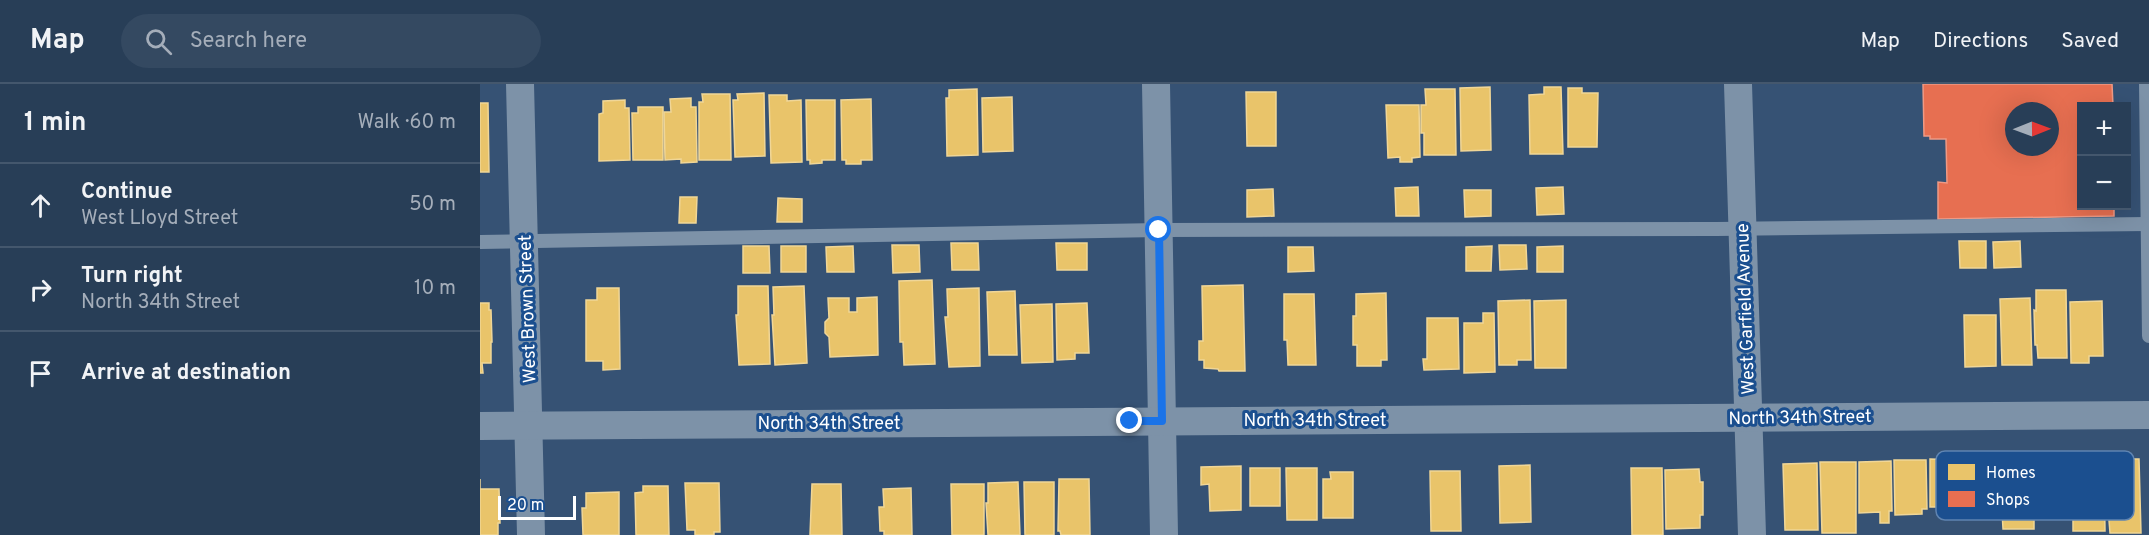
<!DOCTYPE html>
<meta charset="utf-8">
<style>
body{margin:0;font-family:Overpass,sans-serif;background:#344961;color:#f1f3f6}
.controls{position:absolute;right:18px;top:18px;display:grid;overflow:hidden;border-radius:0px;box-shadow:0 6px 24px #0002}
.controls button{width:54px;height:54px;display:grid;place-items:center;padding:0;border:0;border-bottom:2px solid #44576d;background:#283e57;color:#f1f3f6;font:30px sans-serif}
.compass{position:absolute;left:1525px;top:18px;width:54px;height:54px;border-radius:50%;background:#283e57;box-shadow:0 6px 24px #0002;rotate:89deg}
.scale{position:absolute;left:18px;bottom:15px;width:78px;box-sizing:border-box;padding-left:6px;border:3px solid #fff;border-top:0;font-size:16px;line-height:21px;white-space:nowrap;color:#fff;-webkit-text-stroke:4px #1b4f8f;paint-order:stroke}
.stop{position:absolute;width:18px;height:18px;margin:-14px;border:4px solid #1a73e8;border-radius:50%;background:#fff}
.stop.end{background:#1a73e8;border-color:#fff;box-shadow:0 2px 6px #0008}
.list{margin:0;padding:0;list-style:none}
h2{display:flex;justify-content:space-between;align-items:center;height:78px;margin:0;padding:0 24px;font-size:26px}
h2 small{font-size:20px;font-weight:400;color:#a5aeba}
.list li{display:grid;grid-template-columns:39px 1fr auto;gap:18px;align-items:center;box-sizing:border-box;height:84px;padding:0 24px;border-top:2px solid #44576d}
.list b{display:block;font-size:22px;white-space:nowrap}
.list p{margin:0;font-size:20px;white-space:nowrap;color:#a5aeba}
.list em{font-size:20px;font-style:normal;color:#a5aeba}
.icon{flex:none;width:33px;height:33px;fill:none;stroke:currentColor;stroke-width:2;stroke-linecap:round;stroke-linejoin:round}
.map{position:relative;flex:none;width:1669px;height:451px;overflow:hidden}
header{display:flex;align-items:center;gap:36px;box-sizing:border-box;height:84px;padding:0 30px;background:#283e57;border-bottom:2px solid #44576d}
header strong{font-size:28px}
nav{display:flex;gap:33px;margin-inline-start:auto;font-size:21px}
.search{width:420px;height:54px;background:#344961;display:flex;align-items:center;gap:15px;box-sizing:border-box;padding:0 21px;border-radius:33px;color:#a5aeba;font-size:22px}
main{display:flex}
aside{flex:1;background:#283e57}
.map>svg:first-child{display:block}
.homes{fill:#e9c46a;stroke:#f0d697;stroke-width:1.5}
.shops{fill:#e76f51;stroke:#ee9a85;stroke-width:1.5;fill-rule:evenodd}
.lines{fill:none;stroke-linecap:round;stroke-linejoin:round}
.service{stroke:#7d92a8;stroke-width:14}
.minor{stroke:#7d92a8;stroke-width:28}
.route{stroke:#1a73e8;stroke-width:8}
.labels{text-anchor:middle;stroke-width:6;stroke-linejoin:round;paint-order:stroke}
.street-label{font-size:18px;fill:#fff;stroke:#1b4f8f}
.key{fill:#1b4f8f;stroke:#5f84b1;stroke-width:1.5}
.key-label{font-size:16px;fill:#fff}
</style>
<header>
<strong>Map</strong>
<div class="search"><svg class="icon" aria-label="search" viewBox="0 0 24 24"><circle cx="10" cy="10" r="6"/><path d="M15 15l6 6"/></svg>Search here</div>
<nav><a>Map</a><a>Directions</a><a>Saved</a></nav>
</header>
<main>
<aside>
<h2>1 min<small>Walk · 60 m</small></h2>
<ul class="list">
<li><svg class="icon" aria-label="ahead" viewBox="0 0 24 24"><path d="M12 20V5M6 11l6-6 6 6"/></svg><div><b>Continue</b><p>West Lloyd Street</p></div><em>50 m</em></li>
<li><svg class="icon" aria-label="right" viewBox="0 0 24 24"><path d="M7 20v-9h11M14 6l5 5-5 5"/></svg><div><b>Turn right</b><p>North 34th Street</p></div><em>10 m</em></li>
<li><svg class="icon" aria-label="arrive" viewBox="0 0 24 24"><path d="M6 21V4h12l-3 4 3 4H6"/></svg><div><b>Arrive at destination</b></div></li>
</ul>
</aside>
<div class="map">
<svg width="1669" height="451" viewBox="0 0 1669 451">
<rect width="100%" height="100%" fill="#365274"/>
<!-- homes -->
<g class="homes">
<path d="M1010,3L1011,66L981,67L980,4Z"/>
<path d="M1064,3H1081L1083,70H1050L1049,11L1064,10Z"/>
<path d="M1088,4H1102V9H1118L1117,63H1088Z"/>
<path d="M497,5L498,71L467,72L466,14H469V6Z"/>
<path d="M945,5H975L976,71H944V49H941V21H946Z"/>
<path d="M766,8H796V62H767Z"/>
<path d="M284,9L285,72L255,73L253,16H258L257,10Z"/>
<path d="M222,10H250L251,76H219V18H223Z"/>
<path d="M289,11H307V17L321,16L322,78L291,79Z"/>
<path d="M532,13L533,67L503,68L502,14Z"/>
<path d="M211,14V23H216L217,78L201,79V75L185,76L184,28H191L190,15Z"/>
<path d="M391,15L392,76H381V80H366V76H362L361,16Z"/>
<path d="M145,16V24H149L150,76L119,77V30L123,29V17Z"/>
<path d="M326,16H355V76H342V79L330,80V76H327Z"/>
<path d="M0,19H8L9,88H0Z"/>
<path d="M906,21H939L940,73L932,74V78H920V73L908,74Z"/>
<path d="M158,23H183V76H153L152,29H158Z"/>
<path d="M938,103L939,132H916L915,104Z"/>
<path d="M1083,103L1084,130L1057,131L1056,104Z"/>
<path d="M793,105L794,132L767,133V106Z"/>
<path d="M984,106H1011V132L985,133Z"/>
<path d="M200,113H217L216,139H199Z"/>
<path d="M298,114L322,115V138H297Z"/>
<path d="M1479,157H1506V184H1480Z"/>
<path d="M1540,157L1541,183L1514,184L1513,158Z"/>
<path d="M471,159H498L499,186H472Z"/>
<path d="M576,159H607V186H577Z"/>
<path d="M412,161H439L440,188L413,189Z"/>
<path d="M1019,161H1046L1047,185L1020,186Z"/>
<path d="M263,162H289L290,189H263Z"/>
<rect x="301" y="162" width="25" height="26"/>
<path d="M373,162L374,188H347L346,163Z"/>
<path d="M1012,162L1011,187H986V163Z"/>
<path d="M1083,162V188H1057V163Z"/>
<path d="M808,163H833L834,187L808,188Z"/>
<path d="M452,196L455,280L424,281L423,258H420L419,197Z"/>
<path d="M763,201L765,287H739L738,285L724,284V276H719V257H723L722,202Z"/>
<path d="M258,202H288L290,280L259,281L256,231H258Z"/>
<path d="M324,202L327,279L295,281L292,231H294L293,203Z"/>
<path d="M117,204H139L140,285L123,286V277H106V216H117Z"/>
<path d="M499,204L500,282L469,283L465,233H468L467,205Z"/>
<path d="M1556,206H1586L1587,274H1558L1557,261H1555L1554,226L1556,227Z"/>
<path d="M535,207L537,271H509L507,208Z"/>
<path d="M906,209L907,276H901V282H877V261H873V232H876V210Z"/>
<path d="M804,210H834L836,281H808L807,256H804Z"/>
<path d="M397,213L398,271L350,273L349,253L345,249V238L349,234L348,214H369V228H377V214Z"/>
<path d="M1550,214L1552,281H1522L1520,215Z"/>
<path d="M1050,216L1051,276H1037V281H1019L1018,217Z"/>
<path d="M1086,216V284H1055L1054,217Z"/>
<path d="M1622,217L1623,272H1609V279H1591L1590,218Z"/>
<path d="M0,219H9V226H11L12,258H11V279H2L3,289H0Z"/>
<path d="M607,219L609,269H595V275L577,276L576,220Z"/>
<path d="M572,220L573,278L542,279L540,221Z"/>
<path d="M1003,229H1014L1015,288L984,289V239H1003Z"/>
<path d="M1484,231H1516V282L1485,283Z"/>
<path d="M947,234H978L979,285L944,286L943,275H947Z"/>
<path d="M1450,375L1482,376L1481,431H1465V423H1450Z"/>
<path d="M1603,375H1621V385H1624L1625,447H1593V384H1603Z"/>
<path d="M1630,375H1659L1661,449H1630L1626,398H1630Z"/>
<path d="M1414,376H1446L1447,425H1442V430L1415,431Z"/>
<path d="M1522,376H1554V445H1523L1520,390H1523Z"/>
<path d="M1411,377L1412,427H1409V439H1400V428L1379,429V378Z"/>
<path d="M1340,378H1376V449H1342Z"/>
<path d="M1337,379L1338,446H1305L1303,380Z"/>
<path d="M1050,381L1051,438L1020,439L1019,382Z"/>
<path d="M761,382V426L730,427L729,400L721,401V383Z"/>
<rect x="770" y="384" width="30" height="38"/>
<path d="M806,384H837V436H807Z"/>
<path d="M1151,384H1182L1183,451H1152Z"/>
<path d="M1219,385L1220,398H1223V431H1220V444L1186,445L1185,386Z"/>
<path d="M950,387H980L981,447H951Z"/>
<path d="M850,388H873V434H843V395H851Z"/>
<path d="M0,395V405H19L20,439H18V451H0Z"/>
<path d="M579,395H609L610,451H581L580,447H578Z"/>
<path d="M538,398L540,451H508L506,419H508V399Z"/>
<path d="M544,398H574V451H545Z"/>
<path d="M205,399H239L240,448H234V451H215V446H207Z"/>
<path d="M332,400H361L362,451H330Z"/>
<path d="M471,400H504V451H472Z"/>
<path d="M163,402H188L189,451H156L155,409L163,408Z"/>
<path d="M431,404L432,451H404V447H400L399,423H404L403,405Z"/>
<path d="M139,408V451H103L102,424H106V409Z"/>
</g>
<!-- shops -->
<path class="shops" d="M1443,0H1632L1633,22H1602V122H1634V132L1458,135V98L1467,99L1466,55H1450V52H1444ZM1534,27H1570V63H1534Z"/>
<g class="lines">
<!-- service -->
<g class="service">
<path d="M1666,0L1669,252"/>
<path d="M0,158L679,146L1236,145L1668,140"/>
</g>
<!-- minor -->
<g class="minor">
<path d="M40,0L51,451"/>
<path d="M676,0L684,451"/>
<path d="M1258,0L1272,451"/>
<path d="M0,342L1669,331"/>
</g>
</g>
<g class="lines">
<!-- route -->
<path class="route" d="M650,337H682L679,146"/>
</g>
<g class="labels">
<!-- street labels -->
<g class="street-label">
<text transform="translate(47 225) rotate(-92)" y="6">West Brown Street</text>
<text transform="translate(1265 225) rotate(-92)" y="6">West Garfield Avenue</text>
<text transform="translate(1320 333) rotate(-1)" y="6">North 34th Street</text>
<text x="835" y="342">North 34th Street</text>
<text x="349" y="345">North 34th Street</text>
</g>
</g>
<!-- legend -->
<rect x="1456" y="367" width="198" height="69" rx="9" class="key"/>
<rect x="1468" y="380" width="27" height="16" fill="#e9c46a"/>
<rect x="1468" y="407" width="27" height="16" fill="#e76f51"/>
<g class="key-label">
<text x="1506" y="394">Homes</text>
<text x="1506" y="421">Shops</text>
</g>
</svg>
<div class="controls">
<button>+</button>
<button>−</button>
</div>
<svg class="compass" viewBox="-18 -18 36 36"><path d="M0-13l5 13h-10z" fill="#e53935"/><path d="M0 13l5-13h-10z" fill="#a5aeba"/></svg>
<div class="scale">20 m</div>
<div class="stop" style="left:679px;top:146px"></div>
<div class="stop end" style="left:650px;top:337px"></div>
</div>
</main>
